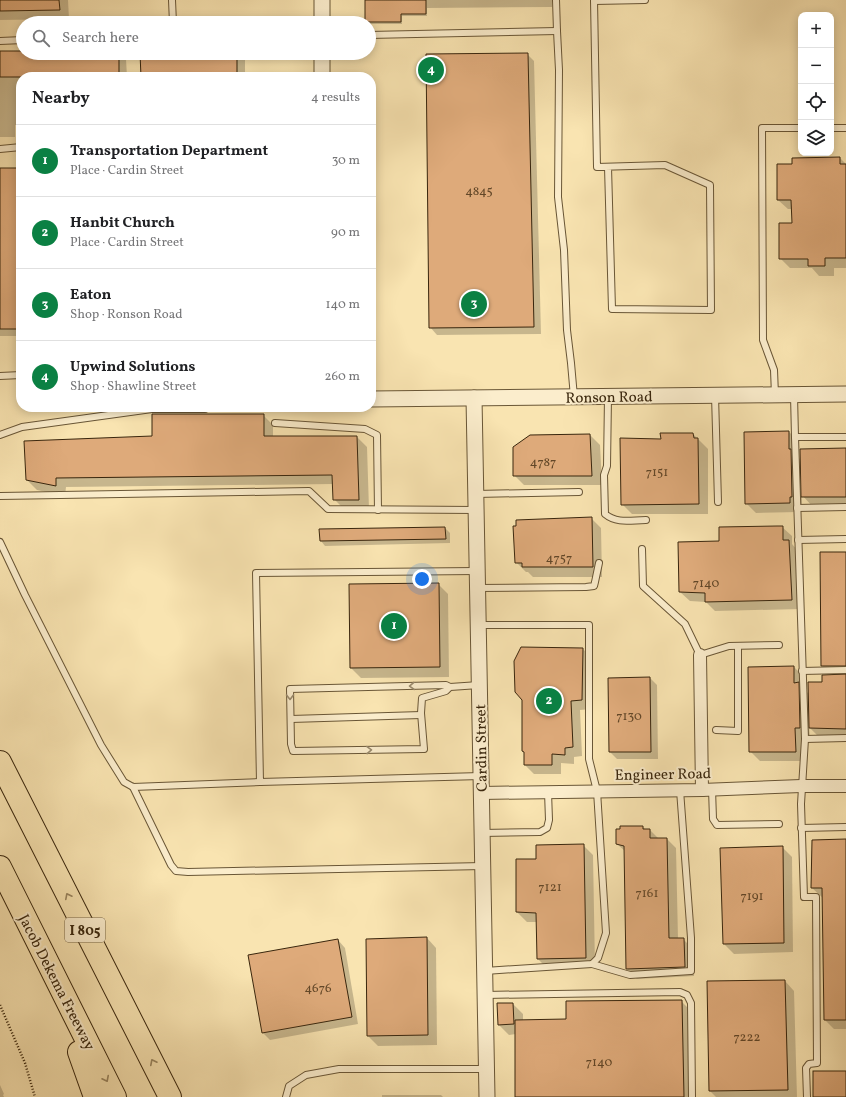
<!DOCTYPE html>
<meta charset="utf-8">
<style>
body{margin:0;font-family:Vollkorn,serif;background:#f2f2f2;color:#202124}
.controls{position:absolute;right:12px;top:12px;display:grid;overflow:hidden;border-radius:8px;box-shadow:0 2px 10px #0003}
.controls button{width:36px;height:36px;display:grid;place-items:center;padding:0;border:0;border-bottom:1px solid #e0e0e0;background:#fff;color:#202124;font:20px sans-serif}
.you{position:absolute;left:422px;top:579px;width:14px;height:14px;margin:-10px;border:3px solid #fff;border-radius:50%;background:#1a73e8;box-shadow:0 0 0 6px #1a73e833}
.badge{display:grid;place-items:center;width:26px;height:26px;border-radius:50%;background:#0b8043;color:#fff;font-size:13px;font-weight:700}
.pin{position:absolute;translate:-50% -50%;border:2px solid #fff;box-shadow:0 1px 4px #0006}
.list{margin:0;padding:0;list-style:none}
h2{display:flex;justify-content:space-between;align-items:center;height:52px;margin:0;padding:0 16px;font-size:17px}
h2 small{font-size:13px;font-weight:400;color:#757577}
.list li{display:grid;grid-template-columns:26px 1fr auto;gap:12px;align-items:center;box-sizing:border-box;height:72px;padding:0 16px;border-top:1px solid #e0e0e0}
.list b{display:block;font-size:15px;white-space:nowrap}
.list p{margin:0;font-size:13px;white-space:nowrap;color:#757577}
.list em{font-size:13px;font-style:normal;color:#757577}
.icon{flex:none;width:22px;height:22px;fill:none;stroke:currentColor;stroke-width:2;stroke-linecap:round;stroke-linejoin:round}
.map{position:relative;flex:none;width:846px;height:1097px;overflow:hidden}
.search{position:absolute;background:#fff;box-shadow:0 2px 10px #0003;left:16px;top:16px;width:360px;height:44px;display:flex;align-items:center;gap:10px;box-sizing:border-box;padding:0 14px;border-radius:22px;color:#757577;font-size:15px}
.panel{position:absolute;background:#fff;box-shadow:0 2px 10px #0003;left:16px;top:72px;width:360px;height:340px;border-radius:16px}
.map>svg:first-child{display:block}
.shadow{fill:#0003}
.building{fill:#deaa7a;stroke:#39260d}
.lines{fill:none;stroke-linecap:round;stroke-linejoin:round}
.service-casing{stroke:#695636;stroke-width:8}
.minor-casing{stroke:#695636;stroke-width:14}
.tertiary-casing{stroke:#695636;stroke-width:17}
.motorway-casing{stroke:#39260d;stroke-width:24}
.path{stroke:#39260d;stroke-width:2.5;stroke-dasharray:1 2;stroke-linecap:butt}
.service{stroke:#fbedcc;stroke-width:6}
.minor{stroke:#fbedcc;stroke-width:12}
.tertiary{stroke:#fbedcc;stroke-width:15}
.motorway{stroke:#f9e4b1;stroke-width:22}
.oneway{stroke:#9a8a6c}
.oneway2{stroke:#99855f}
.labels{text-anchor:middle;stroke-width:4;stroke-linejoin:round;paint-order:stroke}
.number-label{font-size:13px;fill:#624728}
.shield{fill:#fbedcc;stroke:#736246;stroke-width:1}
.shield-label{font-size:14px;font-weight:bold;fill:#39260d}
.street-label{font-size:15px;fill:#39260d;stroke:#fbedcc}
</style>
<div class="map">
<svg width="846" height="1097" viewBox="0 0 846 1097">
<rect width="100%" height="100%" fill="#f9e4b1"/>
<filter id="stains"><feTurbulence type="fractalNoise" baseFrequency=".005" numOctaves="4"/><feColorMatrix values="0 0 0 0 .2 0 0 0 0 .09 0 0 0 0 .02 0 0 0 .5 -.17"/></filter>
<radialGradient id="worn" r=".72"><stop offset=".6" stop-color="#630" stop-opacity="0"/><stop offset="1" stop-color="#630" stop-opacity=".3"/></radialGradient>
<!-- shadow -->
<g class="shadow">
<path d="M0,0H68L69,19L0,20Z"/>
<path d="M366,0H552V7L427,8V16H402V24H369L366,22Z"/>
<path d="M0,52L121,53L126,59L127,77H21V125H15V137H0Z"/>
<path d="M141,53H239L245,59V77H142Z"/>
<path d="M527,54L534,61L541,334L437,335L430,327Z"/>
<path d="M840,158L846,164V268H834V276H819L812,268H790L780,258L793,224V209H788L778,200L793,165Z"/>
<rect x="0" y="169" width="21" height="167"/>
<path d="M263,415L273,425V437H357L367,447L369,509H344L334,499L333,484L66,487L65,496L37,490L27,480Z"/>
<path d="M789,432L799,441V458L801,461L846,449V506H812L802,495V506L799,512L756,513L746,503Z"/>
<path d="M693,434L708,449V514H632L622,504L662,440Z"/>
<path d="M590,435L600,445L602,485H524L514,475Z"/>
<path d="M591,518L601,528L602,577H533L528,572H526L516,562Z"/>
<path d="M782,527L792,536V544L798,551L801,609L715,611L706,602L690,601L680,592Z"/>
<path d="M445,528L450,533V543L325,546L321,541Z"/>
<path d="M846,553V738H820L809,727L810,738H805V761H760L750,751L794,667L804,677V689L809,694L833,676L822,666Z"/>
<path d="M438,584L448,594L449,677L361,678L351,668Z"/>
<path d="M583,649L592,658L591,709L580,710L582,756L574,757V764L561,763V774H534L525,765V753L523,751Z"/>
<path d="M650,678L657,685L658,759H617L610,752Z"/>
<path d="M643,827L646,830H650L659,839H667L676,848L678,939H683L693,949L694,976L637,979L627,969L626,852L617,844Z"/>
<path d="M846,840V1029H834L825,1020L823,898L812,888V841Z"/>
<path d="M583,845L593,855L595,967L548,969L538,959V922H527L517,912L537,860Z"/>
<path d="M782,847L792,857L793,952L734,954L724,944Z"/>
<path d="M427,938L436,948L437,1045L378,1046L368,1036L367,940Z"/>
<path d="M338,940L345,948L358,1024L270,1040L263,1033L249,956Z"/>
<path d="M785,981L794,991L797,1097H716L710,1091L708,982Z"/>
<path d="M681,1001L691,1011L693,1097H516V1034L509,1035L499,1025L498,1004H513L523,1014V1021L567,1020Z"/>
<path d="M0,1085L4,1094L3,1095L4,1097H0Z"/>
<path d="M382,1095H441L443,1097H382Z"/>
</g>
<!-- building -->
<g class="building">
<path d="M0,0H59L60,10L0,11Z"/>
<path d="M365,0H426V14H401V22H365Z"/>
<path d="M0,51H23V53H119V77H0Z"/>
<path d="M140,53H237V77H141Z"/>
<path d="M528,53L534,327L429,328L426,54Z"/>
<path d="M840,157V164H846V258H825V266H808V259H779V223H792L791,200H777V164H792V158Z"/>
<rect x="0" y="168" width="21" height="161"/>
<path d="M152,414H264V436H357L359,500H333L332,475L56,478V486L26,480L24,441L152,436Z"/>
<path d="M789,431V449H791L792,497H790V503L745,504L744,432Z"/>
<path d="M660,433H693L694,438H698L699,504L621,505L620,438L661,439Z"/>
<path d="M590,434L592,476H513V447L530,435Z"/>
<path d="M846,448V497H801L800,449Z"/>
<path d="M592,517L593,567H522V563H515L513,526H516V520Z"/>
<path d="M777,526H783V540H789L792,600L705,602V593L679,592L678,542L719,541V527Z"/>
<path d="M445,527L446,539L320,541L319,529Z"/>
<path d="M820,552H846V666H821Z"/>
<path d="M439,583L440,667L350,668L349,584Z"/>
<path d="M521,647L583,648L582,700L571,701L573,747L565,748V755L552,754V765H524V752L522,751V700L515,692L514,661Z"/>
<path d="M794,666V683L799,682L800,728H795L796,752H749L748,667Z"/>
<path d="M846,674V729L809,728L808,682H822V675Z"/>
<path d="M650,677L651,752H609L608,678Z"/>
<path d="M620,826H643V829H650V838H667L669,938H684L685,967L626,969L624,846L616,844V829H620Z"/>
<path d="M846,839V1020H824L822,888H811L812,840Z"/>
<path d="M584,844L586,958L537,959L536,913L516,912V859H536V845Z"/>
<path d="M783,846L784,943L723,944L720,848Z"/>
<path d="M427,937L428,1035L367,1036L366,939Z"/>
<path d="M338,939L352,1017L262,1033L248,955Z"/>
<path d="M785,980L788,1090L709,1091L707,981Z"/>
<path d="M682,1000L684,1097H515V1020L566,1019V1001Z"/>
<path d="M497,1003H513L514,1024L498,1025Z"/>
<rect x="813" y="1071" width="33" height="26"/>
</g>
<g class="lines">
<defs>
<g id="service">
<path d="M172,0L173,23"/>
<path d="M556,0L557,31L559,70L558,197L564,250L567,330L571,363L574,397"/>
<path d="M594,0L597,167L665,165L710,185L711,310L612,309L608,167"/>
<path d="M594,1L645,0"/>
<path d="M369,35L557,31"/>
<path d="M0,41L23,40"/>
<path d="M831,128H846"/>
<path d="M0,149L21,147"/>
<path d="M0,376L21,375"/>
<path d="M715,395L718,502"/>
<path d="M775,395L774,370L763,340L762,128H801"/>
<path d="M794,395L795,437"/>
<path d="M608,397L607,466L604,475L605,514C617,524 631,520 646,520"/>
<path d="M275,423L365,429L377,435L378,510"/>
<path d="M0,435L22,427L152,409H205"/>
<path d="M476,494L579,492"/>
<path d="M0,496L309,491L328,509L476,510"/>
<path d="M797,508L846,507"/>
<path d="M798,540L846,539"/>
<path d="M0,542L25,595L101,745L124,782L133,787L260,782"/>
<path d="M642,549L643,586L685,624L700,655L729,646L779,645"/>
<path d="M477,571L256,573L260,782L481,776"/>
<path d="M478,588L586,587L594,586L595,582L599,563"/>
<path d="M479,625H589V759L597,791L606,933L598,958L592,964L485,971"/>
<path d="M802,671L846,670"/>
<path d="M450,687L446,691L422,698L421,713L424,749L293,751L291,744L290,689L446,685L450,687L479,685"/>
<path d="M291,719L421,715"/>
<path d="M716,730L738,731V646"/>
<path d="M805,739L846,738"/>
<path d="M133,787L171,865L176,871L188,872L483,866"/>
<path d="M712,789L713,819L717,825L779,824"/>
<path d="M801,828L846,827"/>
<path d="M482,833L540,832L547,828L549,820L548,792"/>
<path d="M592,964L630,975L691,971V938L680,790"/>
<path d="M485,995L680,992L687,995L691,1003L692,1097"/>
<path d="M286,1097L289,1086L306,1075L339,1069H486"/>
<path d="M807,1097L806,1068L809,1064L817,1063L816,897H804L801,804L805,739L795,437H846"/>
</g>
<g id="minor">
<path d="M700,655L702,790"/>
<path d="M481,793L702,790L801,786H846"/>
</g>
<g id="tertiary">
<path d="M322,0V23"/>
<path d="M322,53V77"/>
<path d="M474,398L487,1097"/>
<path d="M371,399L846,394"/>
</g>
<g id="motorway">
<path d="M0,762L170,1097"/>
<path d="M0,867L115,1097"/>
<path d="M79,1052L95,1097"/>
</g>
</defs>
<!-- service casing -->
<use href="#service" class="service-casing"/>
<!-- minor casing -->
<use href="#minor" class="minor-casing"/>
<!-- tertiary casing -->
<use href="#tertiary" class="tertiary-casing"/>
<!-- motorway casing -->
<use href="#motorway" class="motorway-casing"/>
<!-- path -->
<path class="path" d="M0,1005L25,1063L35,1097"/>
<!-- service -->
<use href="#service" class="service"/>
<!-- minor -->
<use href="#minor" class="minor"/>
<!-- tertiary -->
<use href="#tertiary" class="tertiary"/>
<!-- motorway -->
<use href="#motorway" class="motorway"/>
</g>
<!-- one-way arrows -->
<defs><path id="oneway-chevron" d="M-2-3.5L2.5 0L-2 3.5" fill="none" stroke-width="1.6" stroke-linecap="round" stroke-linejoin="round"/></defs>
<g class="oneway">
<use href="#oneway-chevron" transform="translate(412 686) rotate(178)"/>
<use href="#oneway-chevron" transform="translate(290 697) rotate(89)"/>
<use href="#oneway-chevron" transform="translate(369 750) rotate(-1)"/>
</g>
<g class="oneway2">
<use href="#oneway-chevron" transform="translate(68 896) rotate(-117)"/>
<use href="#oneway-chevron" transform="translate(153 1062) rotate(-117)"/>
<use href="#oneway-chevron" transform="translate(106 1079) rotate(63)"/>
</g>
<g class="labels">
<!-- number labels -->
<g class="number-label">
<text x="479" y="195">4845</text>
<text x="543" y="466">4787</text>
<text x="657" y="476">7151</text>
<text x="559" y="562">4757</text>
<text x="706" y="587">7140</text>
<text x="629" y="720">7130</text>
<text x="550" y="891">7121</text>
<text x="647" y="897">7161</text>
<text x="752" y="900">7191</text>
<text x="318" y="992">4676</text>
<text x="747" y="1041">7222</text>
<text x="599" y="1066">7140</text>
</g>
<!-- shield labels -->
<rect class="shield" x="65" y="918" width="40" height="24" rx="3"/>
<g class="shield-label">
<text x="85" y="935">I 805</text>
</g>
<!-- street labels -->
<g class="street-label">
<text transform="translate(609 397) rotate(-1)" y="5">Ronson Road</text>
<text transform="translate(481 748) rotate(-91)" y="5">Cardin Street</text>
<text transform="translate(663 774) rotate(-1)" y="5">Engineer Road</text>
<text transform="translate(57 982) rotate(63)" y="5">Jacob Dekema Freeway</text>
</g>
</g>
<rect width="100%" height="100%" filter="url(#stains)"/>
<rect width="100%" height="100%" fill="url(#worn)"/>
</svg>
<div class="controls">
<button>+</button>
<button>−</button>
<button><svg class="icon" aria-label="locate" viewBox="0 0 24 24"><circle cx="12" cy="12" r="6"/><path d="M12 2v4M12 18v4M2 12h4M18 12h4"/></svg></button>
<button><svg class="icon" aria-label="layers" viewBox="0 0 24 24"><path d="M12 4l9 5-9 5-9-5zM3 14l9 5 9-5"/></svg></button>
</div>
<div class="you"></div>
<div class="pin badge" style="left:394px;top:626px">1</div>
<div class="pin badge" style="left:549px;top:701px">2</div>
<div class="pin badge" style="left:474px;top:304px">3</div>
<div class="pin badge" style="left:431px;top:70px">4</div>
<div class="search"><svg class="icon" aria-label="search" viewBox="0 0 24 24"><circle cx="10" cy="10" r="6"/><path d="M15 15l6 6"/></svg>Search here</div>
<section class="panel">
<h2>Nearby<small>4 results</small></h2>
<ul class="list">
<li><span class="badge">1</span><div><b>Transportation Department</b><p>Place · Cardin Street</p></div><em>30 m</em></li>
<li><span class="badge">2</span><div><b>Hanbit Church</b><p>Place · Cardin Street</p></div><em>90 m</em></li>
<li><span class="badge">3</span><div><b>Eaton</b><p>Shop · Ronson Road</p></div><em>140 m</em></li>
<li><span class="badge">4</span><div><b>Upwind Solutions</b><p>Shop · Shawline Street</p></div><em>260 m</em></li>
</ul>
</section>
</div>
